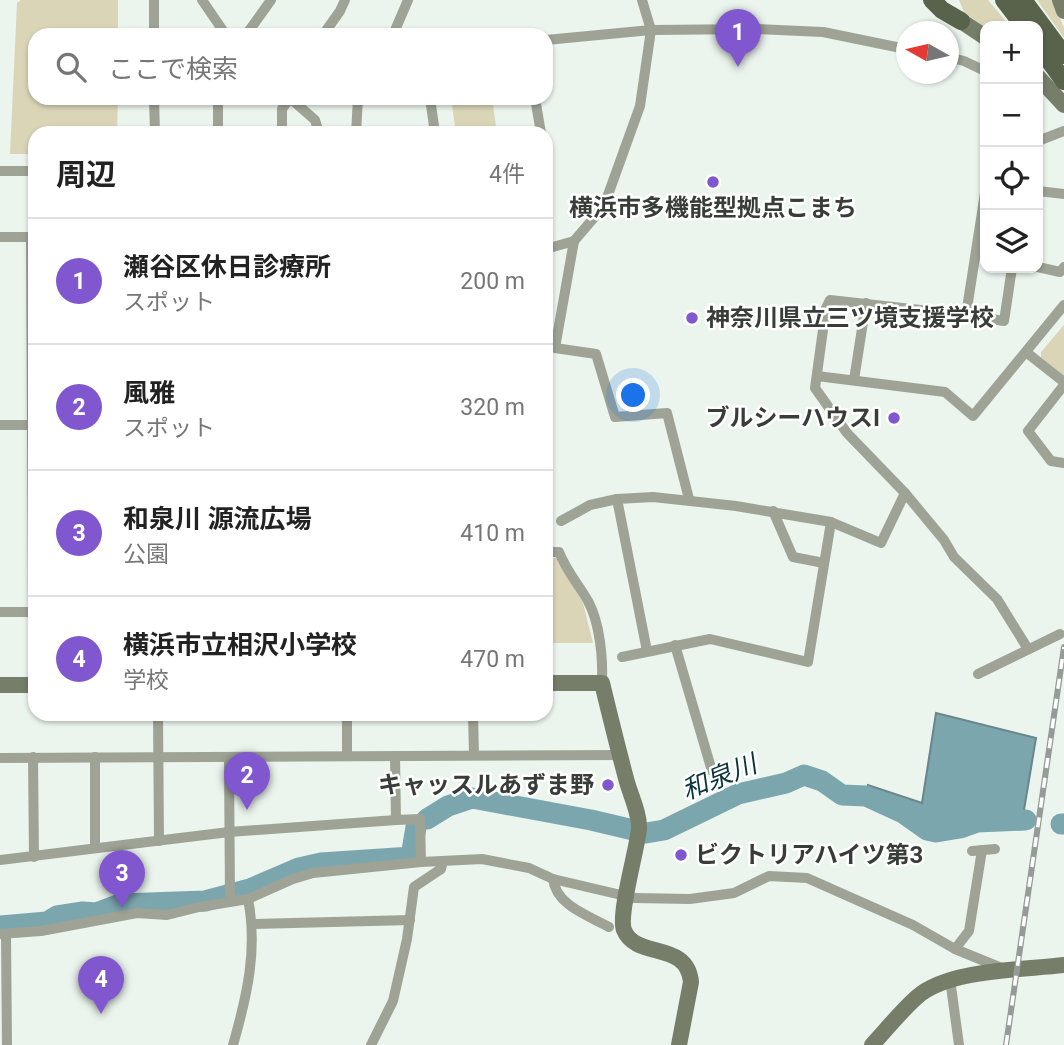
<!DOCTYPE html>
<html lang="ja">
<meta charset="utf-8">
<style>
body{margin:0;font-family:Roboto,"Noto Sans JP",sans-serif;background:#f2f2f2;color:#222}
.controls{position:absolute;right:21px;top:21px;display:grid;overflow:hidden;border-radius:14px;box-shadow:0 2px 5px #0004}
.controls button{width:63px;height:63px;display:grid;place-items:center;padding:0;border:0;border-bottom:2px solid #e0e0e0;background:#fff;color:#222;font:35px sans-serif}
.compass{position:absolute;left:896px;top:21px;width:63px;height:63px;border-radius:50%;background:#fff;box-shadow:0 2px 5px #0004;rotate:278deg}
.you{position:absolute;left:634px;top:396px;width:24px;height:24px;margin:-18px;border:5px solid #fff;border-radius:50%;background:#1a73e8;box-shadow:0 0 0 10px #1a73e833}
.badge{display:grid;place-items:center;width:46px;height:46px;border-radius:50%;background:#8157d0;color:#fff;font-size:23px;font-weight:700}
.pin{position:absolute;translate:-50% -58px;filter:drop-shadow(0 2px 4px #0008)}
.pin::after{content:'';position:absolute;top:37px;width:24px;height:21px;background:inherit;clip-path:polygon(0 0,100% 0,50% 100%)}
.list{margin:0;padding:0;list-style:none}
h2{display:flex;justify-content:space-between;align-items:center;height:91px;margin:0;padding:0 28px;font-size:30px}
h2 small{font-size:23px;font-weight:400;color:#767676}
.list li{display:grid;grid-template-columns:46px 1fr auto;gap:21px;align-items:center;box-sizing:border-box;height:126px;padding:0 28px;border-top:2px solid #e0e0e0}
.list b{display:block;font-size:26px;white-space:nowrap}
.list p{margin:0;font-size:23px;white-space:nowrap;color:#767676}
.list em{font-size:23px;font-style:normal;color:#767676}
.icon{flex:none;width:38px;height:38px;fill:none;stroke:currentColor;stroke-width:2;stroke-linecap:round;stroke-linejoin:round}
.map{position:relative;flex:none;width:1064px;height:1045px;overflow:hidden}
.search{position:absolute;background:#fff;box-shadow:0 2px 5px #0004;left:28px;top:28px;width:525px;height:77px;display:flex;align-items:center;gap:18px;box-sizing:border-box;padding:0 24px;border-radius:21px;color:#767676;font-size:26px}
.panel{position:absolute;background:#fff;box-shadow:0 2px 5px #0004;left:28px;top:126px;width:525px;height:595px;border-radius:21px}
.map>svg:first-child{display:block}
.green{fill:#dbd5b8}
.water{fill:#7ca6ae;stroke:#68868b;stroke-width:2}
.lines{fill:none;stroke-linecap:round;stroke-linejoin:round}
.river{stroke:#7ca6ae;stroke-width:21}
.street{stroke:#9ea395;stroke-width:10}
.secondary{stroke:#767e69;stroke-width:16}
.primary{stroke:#59634b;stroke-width:18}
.rail-casing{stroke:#959b96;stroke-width:6}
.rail{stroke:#fff;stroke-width:3.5;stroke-dasharray:10;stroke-linecap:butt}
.poi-dot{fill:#8157d0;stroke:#fff;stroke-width:2.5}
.labels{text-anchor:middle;stroke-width:5;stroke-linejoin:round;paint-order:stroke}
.poi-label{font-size:24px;font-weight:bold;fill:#393d3a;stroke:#fff;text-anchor:start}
.water-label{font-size:26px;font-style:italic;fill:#09343b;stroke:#fff}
</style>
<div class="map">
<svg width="1064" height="1045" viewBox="0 0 1064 1045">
<rect width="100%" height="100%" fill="#ebf4ed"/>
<!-- green -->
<g class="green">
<path d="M21,0H118V35H35V98H118L117,133H35V154H10L17,3Z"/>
<path d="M959,0H988L1010,26H985V28L964,12Z"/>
<path d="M1037,0H1053L1064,28V38Z"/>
<path d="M451,98H492L497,133H456Z"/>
<path d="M1064,325V377L1041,357V352Z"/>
<path d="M546,558H556L583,603L593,643H546Z"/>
</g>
<!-- water -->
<path class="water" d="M936,713L1036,738L1023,816L946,828H928L866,796L868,785L922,803Z"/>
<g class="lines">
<!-- river -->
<g class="river">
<path d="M427,819L448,806L472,798L591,820L646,833L664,830L738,794L786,783L804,775L822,781L842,795L866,796L903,813L927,830L936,832L960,828L977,822L1026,820"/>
<path d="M1061,824H1064"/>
<path d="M0,926L47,922L57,916L83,912L96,913L120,904L205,901L250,889L299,868L321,863L411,857L416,827"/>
</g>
<!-- street -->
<g class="street">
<path d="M154,0V35"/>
<path d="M202,0L226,35"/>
<path d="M642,0L651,30L640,106L604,206L574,241L555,348L596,354L615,417L667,413L689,499"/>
<path d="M246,35L271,0"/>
<path d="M323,35L340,11L345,0"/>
<path d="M393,35L408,0"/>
<path d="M546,40L651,30L756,29L823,32L906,49"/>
<path d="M948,57L964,61L985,71"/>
<path d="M154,98L155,133"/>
<path d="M218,98V133"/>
<path d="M290,98L315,120L319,133"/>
<path d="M430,98L435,133"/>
<path d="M535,98L541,133"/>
<path d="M282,133V109L290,98"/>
<path d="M356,133L358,98"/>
<path d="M1038,141L1064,131"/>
<path d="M0,171H35"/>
<path d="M1038,191L1064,194"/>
<path d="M985,193L966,315L830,300L826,308L815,388L847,433L905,493L944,540L954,557L997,599L1028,649"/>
<path d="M0,237H35"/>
<path d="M31,237L33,612"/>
<path d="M546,249L574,241"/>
<path d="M1038,267L1060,272L1064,267"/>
<path d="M966,315L1004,321L1012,268"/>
<path d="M1026,352L1064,382"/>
<path d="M817,376L945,392L973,416L1064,305"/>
<path d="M854,380L866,303"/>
<path d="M1064,385L1028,431L1051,461L1064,463"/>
<path d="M0,425H35"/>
<path d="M617,499L647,651"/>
<path d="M773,511L793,557L824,563"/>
<path d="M561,521L590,505L617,499L653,497L736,506L831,522L881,543L905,493"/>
<path d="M546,552H559C566,570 578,584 588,601C600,623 603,658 602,683"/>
<path d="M0,612H35"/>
<path d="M675,645L712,771"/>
<path d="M622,657L710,639L808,662L831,522"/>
<path d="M978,674L1060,634"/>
<path d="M158,714L159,841"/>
<path d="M347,714V756"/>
<path d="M473,714L474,755"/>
<path d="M395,756L396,820L420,819L421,862"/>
<path d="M33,757L34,857"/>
<path d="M95,757V848"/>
<path d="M229,757L230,901"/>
<path d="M0,758L619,755"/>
<path d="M972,851L995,849"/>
<path d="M0,860L229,832L396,820"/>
<path d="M553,879C556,905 587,915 609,927"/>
<path d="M253,924L410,920"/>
<path d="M0,934L41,931L137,913L167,915L199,907L248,899L293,879L313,873L421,862L482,859L529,868L553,879L634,898L690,899L734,893L769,876L807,878L913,925L955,949L1004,969"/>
<path d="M6,934L7,1045"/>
<path d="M955,949L969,931L982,850"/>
<path d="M950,979L959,1045"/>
<path d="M233,1045C247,996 258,949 248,899"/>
<path d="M371,1045L393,1001L407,939L414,887L441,869L443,861"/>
</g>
<!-- secondary -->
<g class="secondary">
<path d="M1060,0L1064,11"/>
<path d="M961,21L985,37"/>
<path d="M1038,77L1064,105"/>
<path d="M546,683H602C610,716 618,749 627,782C631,796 640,815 639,829C637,850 618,914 624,930C636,960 687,940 691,982L679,1045"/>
<path d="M0,685H35"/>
<path d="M872,1045C887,1029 901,1011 917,997C948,969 1023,970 1064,965"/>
</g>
<!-- primary -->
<g class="primary">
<path d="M932,0L942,10L961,21"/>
<path d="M1004,0L1024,26"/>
<path d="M1023,0L1064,55"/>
<path d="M1038,45L1064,81"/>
</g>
<defs>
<path id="rail" d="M1006,1045L1064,647"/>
</defs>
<!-- rail casing -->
<use href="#rail" class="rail-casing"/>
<!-- rail -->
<use href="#rail" class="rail"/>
</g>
<!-- markers -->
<g class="poi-dot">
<circle cx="713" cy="182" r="7"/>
<circle cx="692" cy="318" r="7"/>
<circle cx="894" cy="418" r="7"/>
<circle cx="608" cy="785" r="7"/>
<circle cx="681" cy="855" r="7"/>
</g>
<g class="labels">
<!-- poi labels -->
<g class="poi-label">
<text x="713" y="216" text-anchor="middle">横浜市多機能型拠点こまち</text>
<text x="706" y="326">神奈川県立三ツ境支援学校</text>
<text x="880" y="426" text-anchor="end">ブルシーハウスI</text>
<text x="594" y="793" text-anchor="end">キャッスルあずま野</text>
<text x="695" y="863">ビクトリアハイツ第3</text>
</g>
<!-- water labels -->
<g class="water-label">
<text transform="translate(719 777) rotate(-22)" y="9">和泉川</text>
</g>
</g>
</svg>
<div class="controls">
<button>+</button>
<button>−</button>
<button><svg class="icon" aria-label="locate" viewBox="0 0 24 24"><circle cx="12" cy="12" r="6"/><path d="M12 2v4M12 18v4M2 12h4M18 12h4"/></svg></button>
<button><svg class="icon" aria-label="layers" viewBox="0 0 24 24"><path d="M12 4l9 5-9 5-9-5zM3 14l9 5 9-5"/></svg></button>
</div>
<svg class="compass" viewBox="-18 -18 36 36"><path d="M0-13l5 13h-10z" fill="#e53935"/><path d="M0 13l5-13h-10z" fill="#767676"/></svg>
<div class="you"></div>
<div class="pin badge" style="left:738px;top:67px">1</div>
<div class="pin badge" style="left:247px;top:810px">2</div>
<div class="pin badge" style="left:122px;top:908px">3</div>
<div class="pin badge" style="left:101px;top:1014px">4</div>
<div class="search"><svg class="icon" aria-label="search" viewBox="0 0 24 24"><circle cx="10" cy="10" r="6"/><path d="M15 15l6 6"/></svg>ここで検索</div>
<section class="panel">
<h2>周辺<small>4件</small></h2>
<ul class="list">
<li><span class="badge">1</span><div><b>瀬谷区休日診療所</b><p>スポット</p></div><em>200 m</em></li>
<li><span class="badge">2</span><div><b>風雅</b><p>スポット</p></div><em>320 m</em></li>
<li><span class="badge">3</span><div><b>和泉川 源流広場</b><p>公園</p></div><em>410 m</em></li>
<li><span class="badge">4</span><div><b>横浜市立相沢小学校</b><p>学校</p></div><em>470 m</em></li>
</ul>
</section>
</div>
